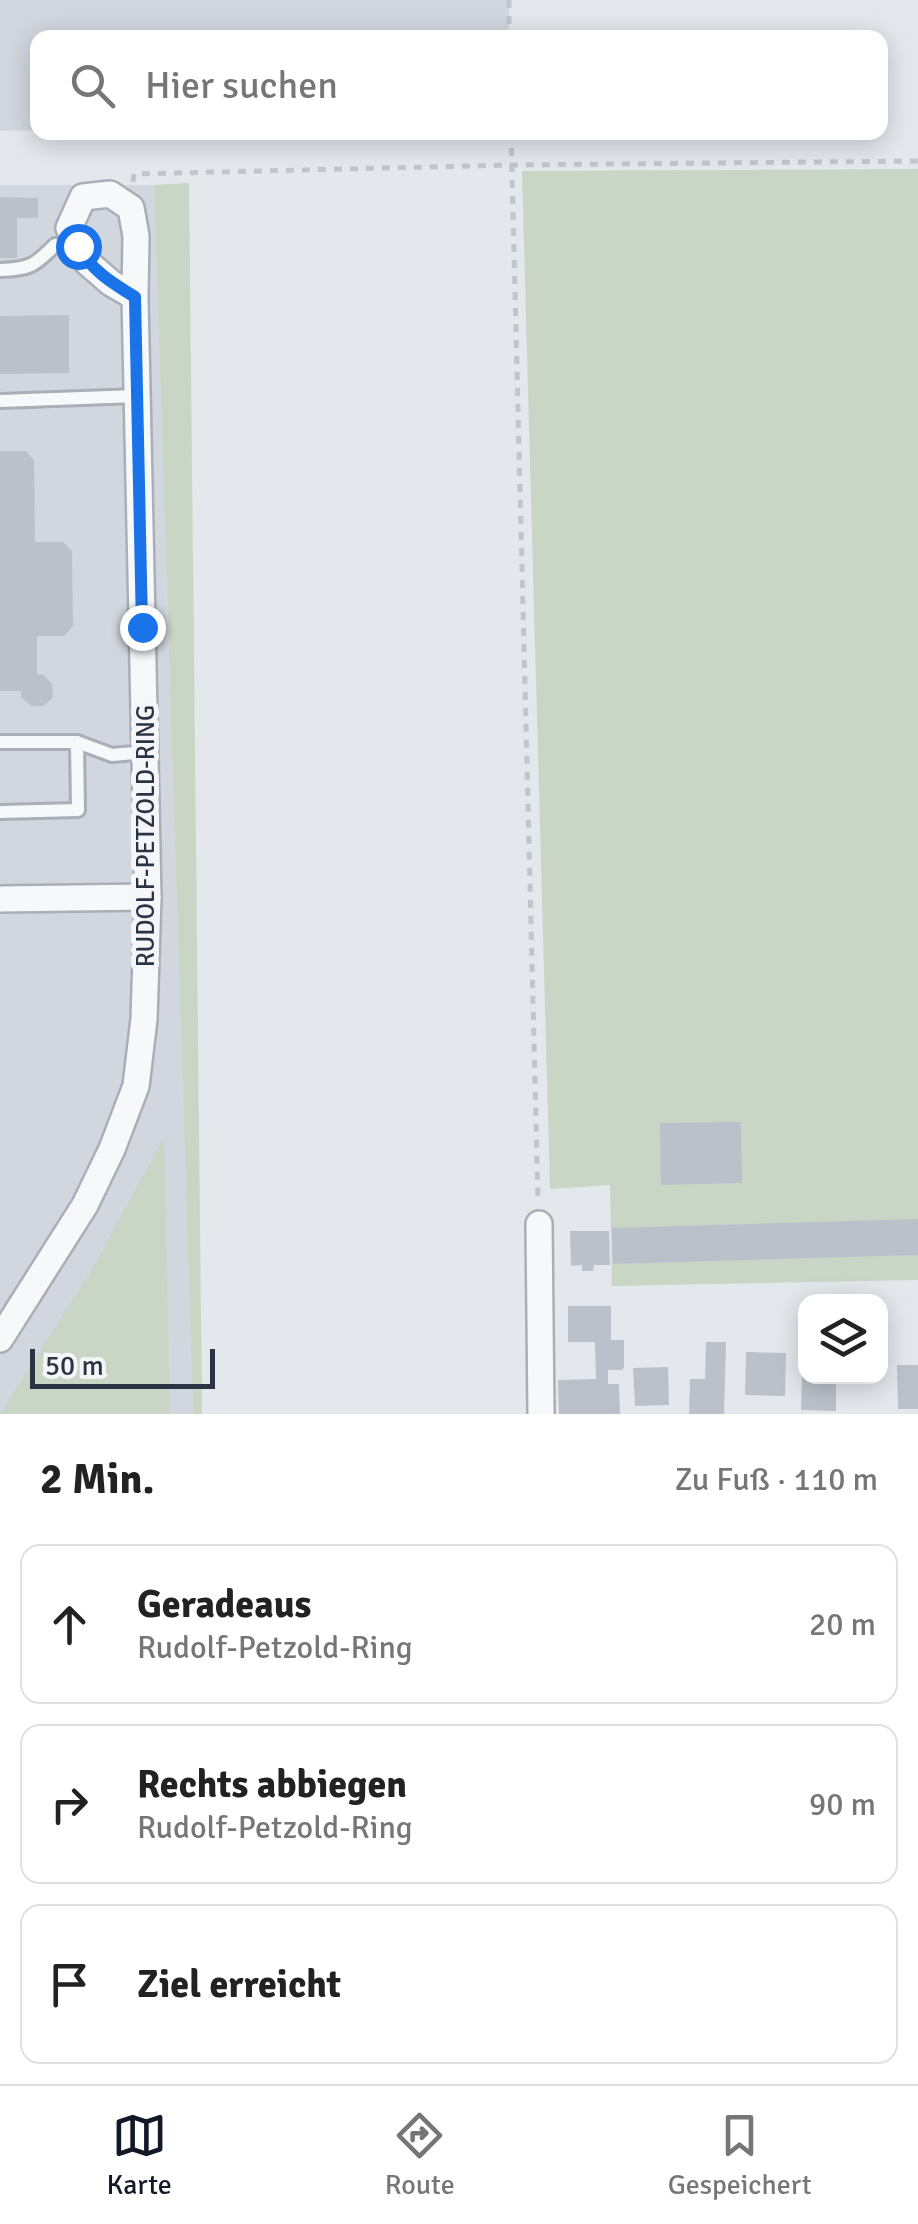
<!DOCTYPE html>
<html lang="de">
<meta charset="utf-8">
<style>
body{margin:0;font-family:Signika,sans-serif;background:#f6f6f6;color:#222}
.controls{position:absolute;right:30px;bottom:30px;display:grid;overflow:hidden;border-radius:20px;box-shadow:0 5px 25px #0003}
.controls button{width:90px;height:90px;display:grid;place-items:center;padding:0;border:0;border-bottom:2px solid #e0e0e0;background:#fff;color:#222;font:50px sans-serif}
.scale{position:absolute;left:30px;bottom:25px;width:185px;box-sizing:border-box;padding-left:10px;border:5px solid #2b3445;border-top:0;font-size:28px;line-height:35px;white-space:nowrap;color:#2b3445;-webkit-text-stroke:8px #f4f6f9;paint-order:stroke}
.stop{position:absolute;width:30px;height:30px;margin:-22px;border:8px solid #1a73e8;border-radius:50%;background:#fff}
.stop.end{background:#1a73e8;border-color:#fff;box-shadow:0 2px 10px #0008}
.list{margin:0;padding:0;list-style:none}
h2{display:flex;justify-content:space-between;align-items:center;height:130px;margin:0;padding:0 40px;font-size:42px}
h2 small{font-size:32px;font-weight:400;color:#767676}
.list li{display:grid;grid-template-columns:65px 1fr auto;gap:30px;align-items:center;box-sizing:border-box;height:160px;margin:0 20px 20px;padding:0 20px;border:2px solid #e0e0e0;border-radius:20px}
.list b{display:block;font-size:38px;white-space:nowrap}
.list p{margin:0;font-size:32px;white-space:nowrap;color:#767676}
.list em{font-size:32px;font-style:normal;color:#767676}
.icon{flex:none;width:55px;height:55px;fill:none;stroke:currentColor;stroke-width:2;stroke-linecap:round;stroke-linejoin:round}
.map{position:relative;flex:none;width:918px;height:1414px;overflow:hidden}
.search{position:absolute;background:#fff;box-shadow:0 5px 25px #0003;left:30px;right:30px;top:30px;height:110px;display:flex;align-items:center;gap:25px;box-sizing:border-box;padding:0 35px;border-radius:20px;color:#767676;font-size:38px}
.sheet{height:670px;background:#fff}
nav{display:flex;justify-content:space-around;align-items:center;box-sizing:border-box;height:140px;border-top:2px solid #e0e0e0;background:#fff;font-size:28px;color:#767676}
nav a{display:grid;justify-items:center;gap:5px}
nav .on{color:#111827}
.map>svg:first-child{display:block}
.built{fill:#d2d6de}
.green{fill:#c9d6c5}
.building{fill:#bbc0ca}
.lines{fill:none;stroke-linecap:round;stroke-linejoin:round}
.service-casing{stroke:#a9aeb7;stroke-width:18}
.minor-casing{stroke:#a9aeb7;stroke-width:30}
.path{stroke:#c2c5cb;stroke-width:5;stroke-dasharray:8 8;stroke-linecap:butt}
.service{stroke:#f7f8fa;stroke-width:12}
.minor{stroke:#f7f8fa;stroke-width:25}
.route{stroke:#1a73e8;stroke-width:12}
.labels{text-anchor:middle;stroke-width:10;stroke-linejoin:round;paint-order:stroke}
.street-label{font-size:25px;fill:#2b3445;stroke:#f4f6f9}
</style>
<div class="map">
<svg width="918" height="1414" viewBox="0 0 918 1414">
<rect width="100%" height="100%" fill="#e4e7ec"/>
<!-- built -->
<g class="built">
<path d="M0,0H509V37L38,38L37,130L0,131Z"/>
<path d="M0,185H154L193,1414H0Z"/>
</g>
<!-- green -->
<g class="green">
<path d="M918,169V1280L612,1286L610,1185L550,1189L522,171Z"/>
<path d="M189,183L202,1414H193L154,185Z"/>
<path d="M164,1137L170,1414H0L92,1269Z"/>
</g>
<!-- building -->
<g class="building">
<path d="M0,197L38,198V218H17V258H0Z"/>
<path d="M69,315V373L0,374V316Z"/>
<path d="M0,451H25L34,460L35,542H63L72,551L73,626L64,636H37V675L43,674L52,684L53,697L44,706H31L21,697V691H0Z"/>
<path d="M741,1122L742,1183L661,1185L660,1123Z"/>
<path d="M918,1219V1255L613,1264L612,1228Z"/>
<path d="M570,1231H609L610,1265H594L593,1271H582V1265L571,1266Z"/>
<path d="M568,1306H611V1340H624V1367L622,1370H608V1384H619L620,1414H559L558,1380L596,1379L595,1342H568Z"/>
<path d="M706,1342H726L724,1414H689L690,1379H705Z"/>
<path d="M746,1352L786,1353L785,1396L745,1395Z"/>
<path d="M897,1365H918V1409H898Z"/>
<path d="M668,1367L669,1405L635,1406L633,1368Z"/>
<path d="M802,1376H836V1411L801,1410Z"/>
</g>
<g class="lines">
<defs>
<g id="service">
<path d="M0,270C30,269 34,266 55,245L79,246"/>
<path d="M0,401L137,396"/>
<path d="M0,742H77L112,755L145,752"/>
<path d="M0,812L78,810L77,742"/>
</g>
<g id="minor">
<path d="M0,899L148,897"/>
<path d="M539,1224L541,1414"/>
<path d="M0,1339L85,1205L112,1149L136,1086L144,1019L148,897L135,297L136,236L131,208L110,194L83,197L69,228L88,263L111,283L135,297"/>
</g>
</defs>
<!-- service casing -->
<use href="#service" class="service-casing"/>
<!-- minor casing -->
<use href="#minor" class="minor-casing"/>
<!-- path -->
<g class="path">
<path d="M509,0V38"/>
<path d="M511,132L538,1201"/>
<path d="M133,182L134,174L512,165L918,161"/>
</g>
<!-- service -->
<use href="#service" class="service"/>
<!-- minor -->
<use href="#minor" class="minor"/>
</g>
<g class="lines">
<!-- route -->
<path class="route" d="M78,246C91,270 112,283 135,297L142,627"/>
</g>
<g class="labels">
<!-- street labels -->
<g class="street-label">
<text transform="translate(145 836) rotate(-90)" y="9">RUDOLF-PETZOLD-RING</text>
</g>
</g>
</svg>
<div class="controls">
<button><svg class="icon" aria-label="layers" viewBox="0 0 24 24"><path d="M12 4l9 5-9 5-9-5zM3 14l9 5 9-5"/></svg></button>
</div>
<div class="scale">50 m</div>
<div class="stop" style="left:78px;top:246px"></div>
<div class="stop end" style="left:142px;top:627px"></div>
<div class="search"><svg class="icon" aria-label="search" viewBox="0 0 24 24"><circle cx="10" cy="10" r="6"/><path d="M15 15l6 6"/></svg>Hier suchen</div>
</div>
<section class="sheet">
<h2>2 Min.<small>Zu Fuß · 110 m</small></h2>
<ul class="list">
<li><svg class="icon" aria-label="ahead" viewBox="0 0 24 24"><path d="M12 20V5M6 11l6-6 6 6"/></svg><div><b>Geradeaus</b><p>Rudolf-Petzold-Ring</p></div><em>20 m</em></li>
<li><svg class="icon" aria-label="right" viewBox="0 0 24 24"><path d="M7 20v-9h11M14 6l5 5-5 5"/></svg><div><b>Rechts abbiegen</b><p>Rudolf-Petzold-Ring</p></div><em>90 m</em></li>
<li><svg class="icon" aria-label="arrive" viewBox="0 0 24 24"><path d="M6 21V4h12l-3 4 3 4H6"/></svg><div><b>Ziel erreicht</b></div></li>
</ul>
</section>
<nav>
<a class="on"><svg class="icon" aria-label="map" viewBox="0 0 24 24"><path d="M3 6l6-2 6 2 6-2v14l-6 2-6-2-6 2zM9 4v14M15 6v14"/></svg>Karte</a>
<a><svg class="icon" aria-label="directions" viewBox="0 0 24 24"><path d="M12 3l9 9-9 9-9-9zM9 14v-3h6M13 9l2 2-2 2"/></svg>Route</a>
<a><svg class="icon" aria-label="saved" viewBox="0 0 24 24"><path d="M7 4h10v16l-5-4-5 4z"/></svg>Gespeichert</a>
</nav>
